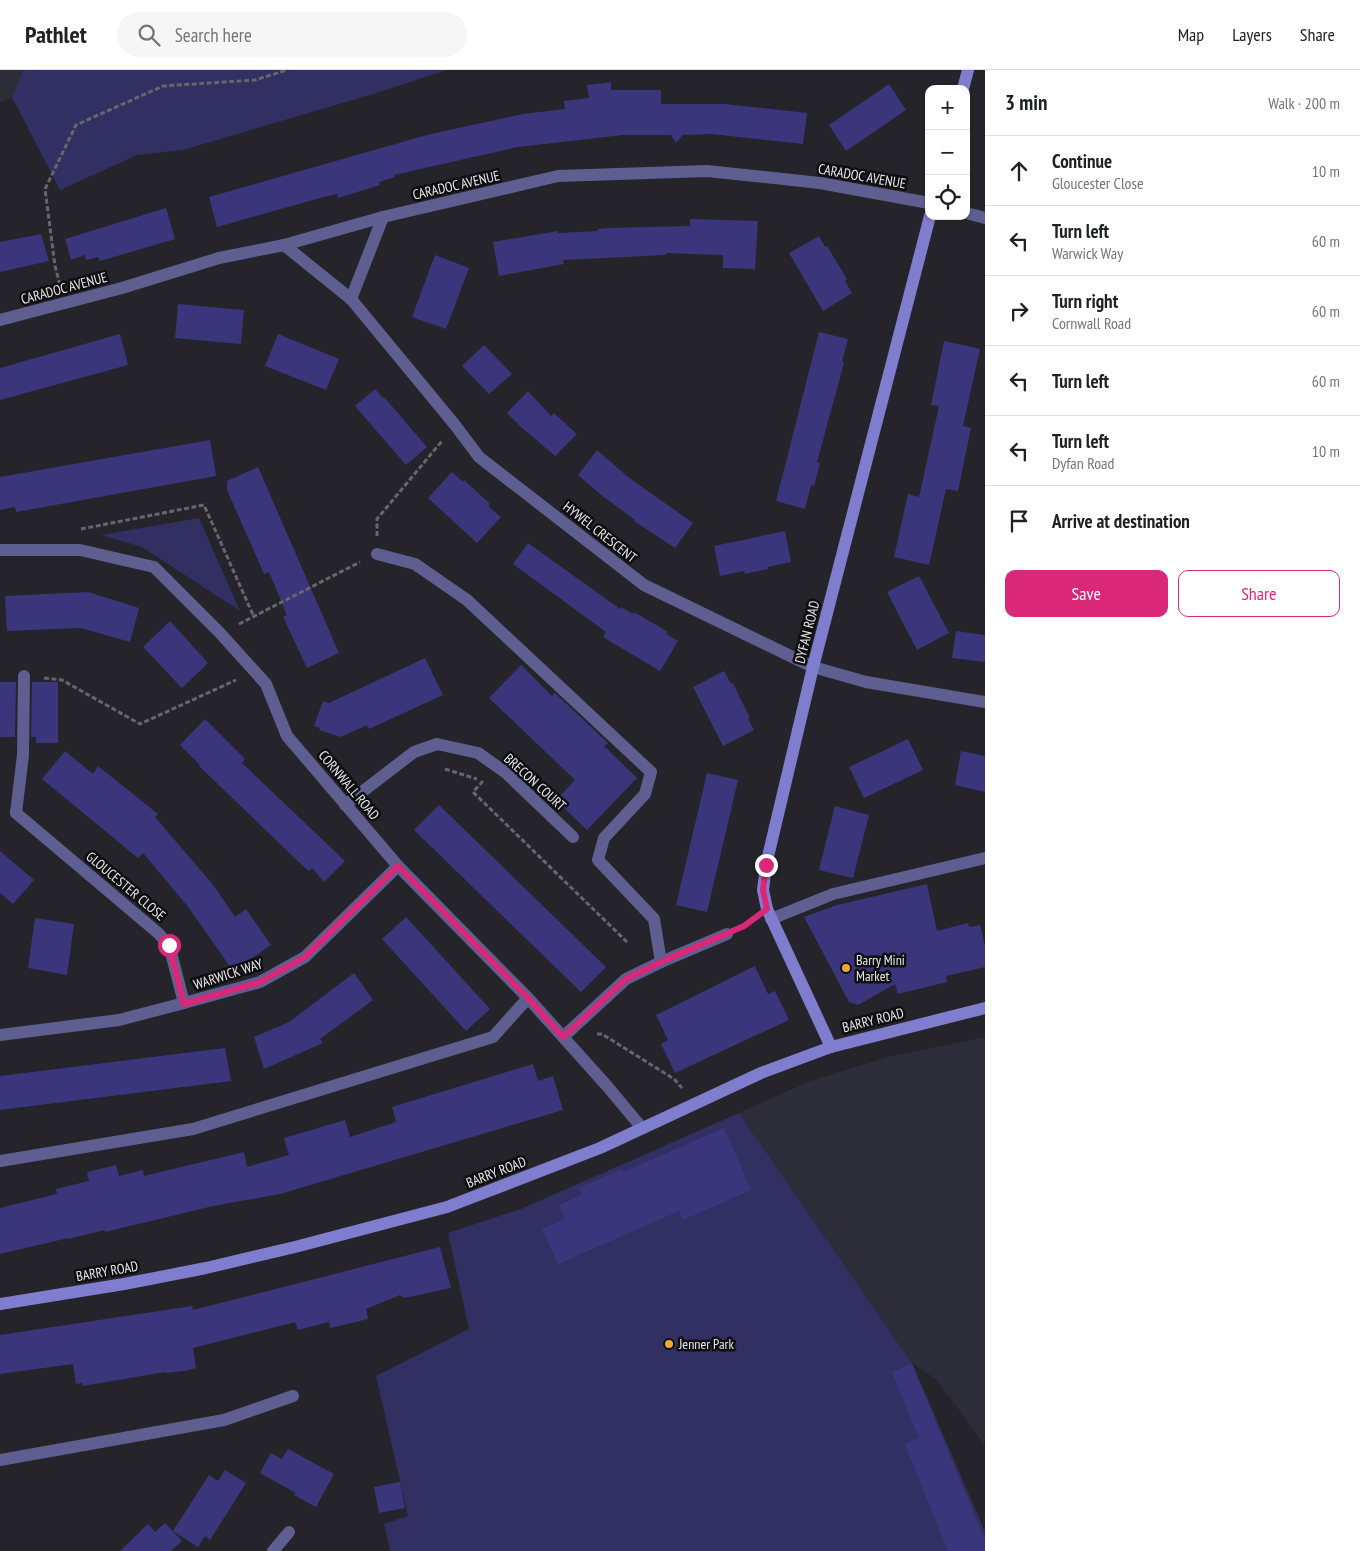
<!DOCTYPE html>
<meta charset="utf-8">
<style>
body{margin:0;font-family:"PT Sans Narrow",sans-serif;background:#f6f6f6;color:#202124}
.controls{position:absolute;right:15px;top:15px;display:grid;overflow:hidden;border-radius:10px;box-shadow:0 1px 4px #0004}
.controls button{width:45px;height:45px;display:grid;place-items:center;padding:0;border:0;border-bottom:1px solid #e0e0e0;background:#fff;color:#202124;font:25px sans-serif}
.stop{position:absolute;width:15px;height:15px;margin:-11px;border:4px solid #db2777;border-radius:50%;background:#fff}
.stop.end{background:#db2777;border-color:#fff;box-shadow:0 1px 5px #0008}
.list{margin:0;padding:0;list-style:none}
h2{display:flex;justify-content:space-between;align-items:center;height:65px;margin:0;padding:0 20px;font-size:21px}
h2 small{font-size:16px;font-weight:400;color:#757577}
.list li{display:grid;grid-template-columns:32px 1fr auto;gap:15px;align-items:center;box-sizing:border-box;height:70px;padding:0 20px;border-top:1px solid #e0e0e0}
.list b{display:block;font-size:19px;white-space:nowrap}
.list p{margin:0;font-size:16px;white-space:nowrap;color:#757577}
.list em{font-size:16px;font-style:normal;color:#757577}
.actions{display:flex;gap:10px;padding:15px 20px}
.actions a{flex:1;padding:11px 0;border:1px solid #db2777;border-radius:10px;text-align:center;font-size:18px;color:#db2777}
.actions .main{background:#db2777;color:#fff}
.icon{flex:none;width:28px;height:28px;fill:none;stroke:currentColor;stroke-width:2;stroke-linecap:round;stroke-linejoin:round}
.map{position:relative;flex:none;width:985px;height:1481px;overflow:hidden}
header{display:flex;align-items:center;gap:30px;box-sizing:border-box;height:70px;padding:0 25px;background:#fff;border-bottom:1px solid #e0e0e0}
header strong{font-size:24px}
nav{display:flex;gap:28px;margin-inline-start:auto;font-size:18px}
.search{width:350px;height:45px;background:#f6f6f6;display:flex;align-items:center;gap:12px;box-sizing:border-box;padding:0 18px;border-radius:28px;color:#757577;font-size:19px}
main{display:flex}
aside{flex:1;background:#fff}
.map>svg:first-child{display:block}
.built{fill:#2c2d38}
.green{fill:#323062}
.building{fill:#3b367b}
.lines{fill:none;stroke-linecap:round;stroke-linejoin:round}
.path{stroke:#66666c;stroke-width:3;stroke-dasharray:5 2.5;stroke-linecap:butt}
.lane{stroke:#5e5f90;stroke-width:12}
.street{stroke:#5e5f90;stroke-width:12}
.secondary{stroke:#7f7ece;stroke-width:12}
.route{stroke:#db2777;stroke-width:6}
.poi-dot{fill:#efa73d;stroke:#0e0e10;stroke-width:2}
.labels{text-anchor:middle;stroke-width:5;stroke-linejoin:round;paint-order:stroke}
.street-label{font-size:14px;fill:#e8e8ec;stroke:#0e0e10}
.poi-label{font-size:14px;fill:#e8e8ec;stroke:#0e0e10;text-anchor:start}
</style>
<header>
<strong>Pathlet</strong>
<div class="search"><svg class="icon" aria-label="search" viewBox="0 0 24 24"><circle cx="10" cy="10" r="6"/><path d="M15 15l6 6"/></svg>Search here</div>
<nav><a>Map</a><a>Layers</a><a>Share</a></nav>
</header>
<main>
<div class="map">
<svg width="985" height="1481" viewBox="0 0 985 1481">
<rect width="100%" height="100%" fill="#24242a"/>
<!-- built -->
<g class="built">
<path d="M0,0H23L12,27L0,33Z"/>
<path d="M985,967V1375L936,1309L912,1293L739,1043L807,1012L888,987Z"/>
</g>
<!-- green -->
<g class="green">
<path d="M23,0H447L370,25L183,80L137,85L60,120L12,27Z"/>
<path d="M199,448L240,541L142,477L101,465Z"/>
<path d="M739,1043L912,1293L985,1462V1481H390L384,1454L408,1446L376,1306L469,1259L448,1163L521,1139Z"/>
</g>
<!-- building -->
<g class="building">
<path d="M611,12V20H661V34H725L807,43L803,74L711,64L683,65L676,73L671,65H623L518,77L394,105L395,107L379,112L380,115L338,128L337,124L320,128L217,157L209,127L427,65L523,44L565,39L564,31L589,28L587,15Z"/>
<path d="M889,14L906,40L846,81L829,55Z"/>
<path d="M166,138L175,169L100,191L98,187L86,190L85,185L71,190L65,169Z"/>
<path d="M690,149L758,151L755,199L723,198V185L666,183V185L563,190L564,194L499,206L493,172L558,161V163L598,161V159L608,158L690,156Z"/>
<path d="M41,164L49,191L0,202V172Z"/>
<path d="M819,166L825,177L827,176L847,209L845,211L852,223L823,241L789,183Z"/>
<path d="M435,185L469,198L446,259L412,247Z"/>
<path d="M178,234L244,240L241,274L175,268Z"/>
<path d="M819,262L848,269L842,292L844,293L817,392L820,393L814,416L811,415L805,439L776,431Z"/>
<path d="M120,264L128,295L0,330V298Z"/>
<path d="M278,264L339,289L326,320L265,296Z"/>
<path d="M944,271L980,279L963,356L971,358L958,421L946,419L929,495L894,487L908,424L919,427L939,336L931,335Z"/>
<path d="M484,275L512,304L489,324L462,296Z"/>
<path d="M375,319L383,328L384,327L427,377L406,395L355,336Z"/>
<path d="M528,321L551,346L554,343L577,364L555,386L520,356L507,343Z"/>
<path d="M210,370L216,406L16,442L15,437L0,440V407Z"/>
<path d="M597,380L628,407L693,453L675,478L634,451L635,450L600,424L578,405Z"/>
<path d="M258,397L339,583L307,598L283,547L287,545L269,502L264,504L227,420V411Z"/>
<path d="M452,402L463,412L464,410L489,433V437L501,447L477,473L428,428Z"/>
<path d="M785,461L791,492L768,497V499L745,504L744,501L720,506L714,476Z"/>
<path d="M528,473L620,539L621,537L633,544L634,542L668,562L666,564L678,571L660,601L603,567L606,562L513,494Z"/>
<path d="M919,506L949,563L917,580L887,522Z"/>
<path d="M88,522L139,538L130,572L81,558L7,561L5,526Z"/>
<path d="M170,551L208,593L182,618L143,577Z"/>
<path d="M956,561L985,565V592L952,588Z"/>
<path d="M425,588L443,625L369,659L367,655L341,667L319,660L320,658L314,656L323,631L329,633Z"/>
<path d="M521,595L552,626L555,623L608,673L604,676L637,708L587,760L556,730L575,710L489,628Z"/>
<path d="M724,601L731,614L733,613L741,630L750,648L748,649L754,660L723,676L693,617Z"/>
<path d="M0,612H16L15,667H0Z"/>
<path d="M32,612H58V673H36V667H31Z"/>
<path d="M205,649L245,689L242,693L345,791L324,812L312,798L309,801L303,796L199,696L200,695L180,675Z"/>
<path d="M908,669L923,700L864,728L849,697Z"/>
<path d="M65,681L93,704L98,696L158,744L155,747L214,816L235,847L246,839L271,875L233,901L189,838L143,783L138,788L42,709Z"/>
<path d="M961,681L985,686V722L955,715Z"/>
<path d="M707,703L738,710L707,842L676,835Z"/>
<path d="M439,735L606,897L581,922L414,760Z"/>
<path d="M835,736L869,745L853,808L819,800Z"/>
<path d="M0,781L34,810L13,834L0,823Z"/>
<path d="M927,814L937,861L968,853L969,857L980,855L985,876V897L946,906L947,912L898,924L895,914L858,935L849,932L804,847L837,835Z"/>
<path d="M406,847L490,939L466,961L382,869Z"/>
<path d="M35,848L74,854L67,905L28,898Z"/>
<path d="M755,896L768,924L775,921L789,950L675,1003L661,974L668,970L656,945Z"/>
<path d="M354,903L373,930L320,969L323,973L264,999L254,967L289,952Z"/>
<path d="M225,978L231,1011L0,1040V1006Z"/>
<path d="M533,994L538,1011L553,1006L563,1040L280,1124L213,1136L105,1162V1160L68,1169V1168L0,1184V1138L57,1124L56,1119L89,1111L87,1102L116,1095L119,1106L143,1100L144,1106L244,1082L247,1097L289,1085L284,1068L345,1050L350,1067L396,1052L392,1037Z"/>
<path d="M724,1058L751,1120L683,1150L679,1141L558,1194L542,1159L565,1149L559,1135L582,1125L579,1118L622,1099L623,1102Z"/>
<path d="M440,1177L451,1218L404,1228L400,1225L366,1239L368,1249L330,1258L329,1252L298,1260L295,1252L193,1278L196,1298L184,1301L165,1303V1302L83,1316L82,1313L76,1314L73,1294L0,1304V1265L192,1236L193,1240Z"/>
<path d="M912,1294L985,1471V1481H948L905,1374L919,1368L892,1302Z"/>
<path d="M288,1379L334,1404L316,1437L294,1425L296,1423L260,1403L271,1383L282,1389Z"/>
<path d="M225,1400L246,1413L210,1470L205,1466L198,1477L173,1461L209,1405L218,1411Z"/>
<path d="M400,1412L405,1438L379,1443L374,1417Z"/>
<path d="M165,1453L182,1471L172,1480L173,1481H120L148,1454L155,1462Z"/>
</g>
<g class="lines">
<!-- path -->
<g class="path">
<path d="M60,215L55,196L45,119L76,55L163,16L255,10L287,0"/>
<path d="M81,459L204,435L254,547"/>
<path d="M377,466V449L442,371"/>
<path d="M239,554L360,492"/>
<path d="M44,608L62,610L140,654L236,610"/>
<path d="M445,699L477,709"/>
<path d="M483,711L473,722L627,872"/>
<path d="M597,964H602L674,1009L682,1018"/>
</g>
<!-- lane -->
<g class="lane">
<path d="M377,484L415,494L467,530L651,702L645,724L604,768L598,790L654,849L661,892L626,909L563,967"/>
<path d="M16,743L23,685L24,606"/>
<path d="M771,849L833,824L985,788"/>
<path d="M661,892L727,864"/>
<path d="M0,1091L193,1059L493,967L528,928"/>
<path d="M0,1390L224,1350L293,1326"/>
</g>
<!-- street -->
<g class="street">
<path d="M966,143L985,148"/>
<path d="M284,175L351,229L455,355L479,387L644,515L813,597L866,612L985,632"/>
<path d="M351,229L383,147"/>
<path d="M0,250L122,218L219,188L284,175L383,147L558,106L707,101L820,113L929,133"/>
<path d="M0,480H80L154,497L220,563L266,614L287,666L398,796L528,928L607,1016L642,1058"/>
<path d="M345,735L414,682L437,674L478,683L505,702L573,767"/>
<path d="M16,743L158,863L169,875L184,933"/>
<path d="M0,965L119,950L184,933L260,912L305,887L398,796"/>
<path d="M273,1481L289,1462"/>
</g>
<!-- secondary -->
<g class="secondary">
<path d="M963,19L968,0"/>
<path d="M831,977L767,839L763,820L766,795L813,597L930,146"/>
<path d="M0,1234L124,1214L206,1198L295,1177L447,1137L600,1078L761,1003L831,977L985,938"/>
</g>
</g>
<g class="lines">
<!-- route -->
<path class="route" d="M169,875L184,934L260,912L305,887L398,796L528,928L563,967L626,909L661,892L744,856L767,839L763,820L766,795"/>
</g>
<!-- markers -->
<g class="poi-dot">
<circle cx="846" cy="898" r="5"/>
<circle cx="669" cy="1274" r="5"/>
</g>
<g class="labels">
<!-- street labels -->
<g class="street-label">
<text transform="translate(862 106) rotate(10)" y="5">CARADOC AVENUE</text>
<text transform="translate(456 115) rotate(-13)" y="5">CARADOC AVENUE</text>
<text transform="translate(64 218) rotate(-15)" y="5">CARADOC AVENUE</text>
<text transform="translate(600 462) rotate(38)" y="5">HYWEL CRESCENT</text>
<text transform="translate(807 562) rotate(-76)" y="5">DYFAN ROAD</text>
<text transform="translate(535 712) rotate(42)" y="5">BRECON COURT</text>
<text transform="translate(349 715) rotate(50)" y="5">CORNWALL ROAD</text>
<text transform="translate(126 816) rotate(40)" y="5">GLOUCESTER CLOSE</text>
<text transform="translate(228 904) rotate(-18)" y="5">WARWICK WAY</text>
<text transform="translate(873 950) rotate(-14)" y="5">BARRY ROAD</text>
<text transform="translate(496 1102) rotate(-21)" y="5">BARRY ROAD</text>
<text transform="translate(107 1201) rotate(-10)" y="5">BARRY ROAD</text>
</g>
<!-- poi labels -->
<g class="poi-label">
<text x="856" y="895">Barry Mini<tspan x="856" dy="16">Market</tspan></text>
<text x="679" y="1279">Jenner Park</text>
</g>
</g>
</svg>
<div class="controls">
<button>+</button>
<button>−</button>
<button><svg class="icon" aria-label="locate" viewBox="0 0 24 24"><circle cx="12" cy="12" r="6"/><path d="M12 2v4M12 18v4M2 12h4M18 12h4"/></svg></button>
</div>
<div class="stop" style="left:169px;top:875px"></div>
<div class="stop end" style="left:766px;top:795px"></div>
</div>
<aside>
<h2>3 min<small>Walk · 200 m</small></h2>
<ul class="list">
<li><svg class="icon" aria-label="ahead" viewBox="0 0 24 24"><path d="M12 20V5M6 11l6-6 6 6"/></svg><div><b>Continue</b><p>Gloucester Close</p></div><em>10 m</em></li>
<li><svg class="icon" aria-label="left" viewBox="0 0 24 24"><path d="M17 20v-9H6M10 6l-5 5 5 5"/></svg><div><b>Turn left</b><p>Warwick Way</p></div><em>60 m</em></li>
<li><svg class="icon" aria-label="right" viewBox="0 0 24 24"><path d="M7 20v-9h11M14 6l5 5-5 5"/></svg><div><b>Turn right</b><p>Cornwall Road</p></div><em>60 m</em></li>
<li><svg class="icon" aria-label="left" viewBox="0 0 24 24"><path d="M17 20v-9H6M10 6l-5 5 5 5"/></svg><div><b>Turn left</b></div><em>60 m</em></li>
<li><svg class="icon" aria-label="left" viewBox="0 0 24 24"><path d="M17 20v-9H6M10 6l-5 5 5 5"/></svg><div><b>Turn left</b><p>Dyfan Road</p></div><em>10 m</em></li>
<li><svg class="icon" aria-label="arrive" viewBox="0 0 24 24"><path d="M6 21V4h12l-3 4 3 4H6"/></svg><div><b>Arrive at destination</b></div></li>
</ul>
<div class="actions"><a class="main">Save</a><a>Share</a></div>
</aside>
</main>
